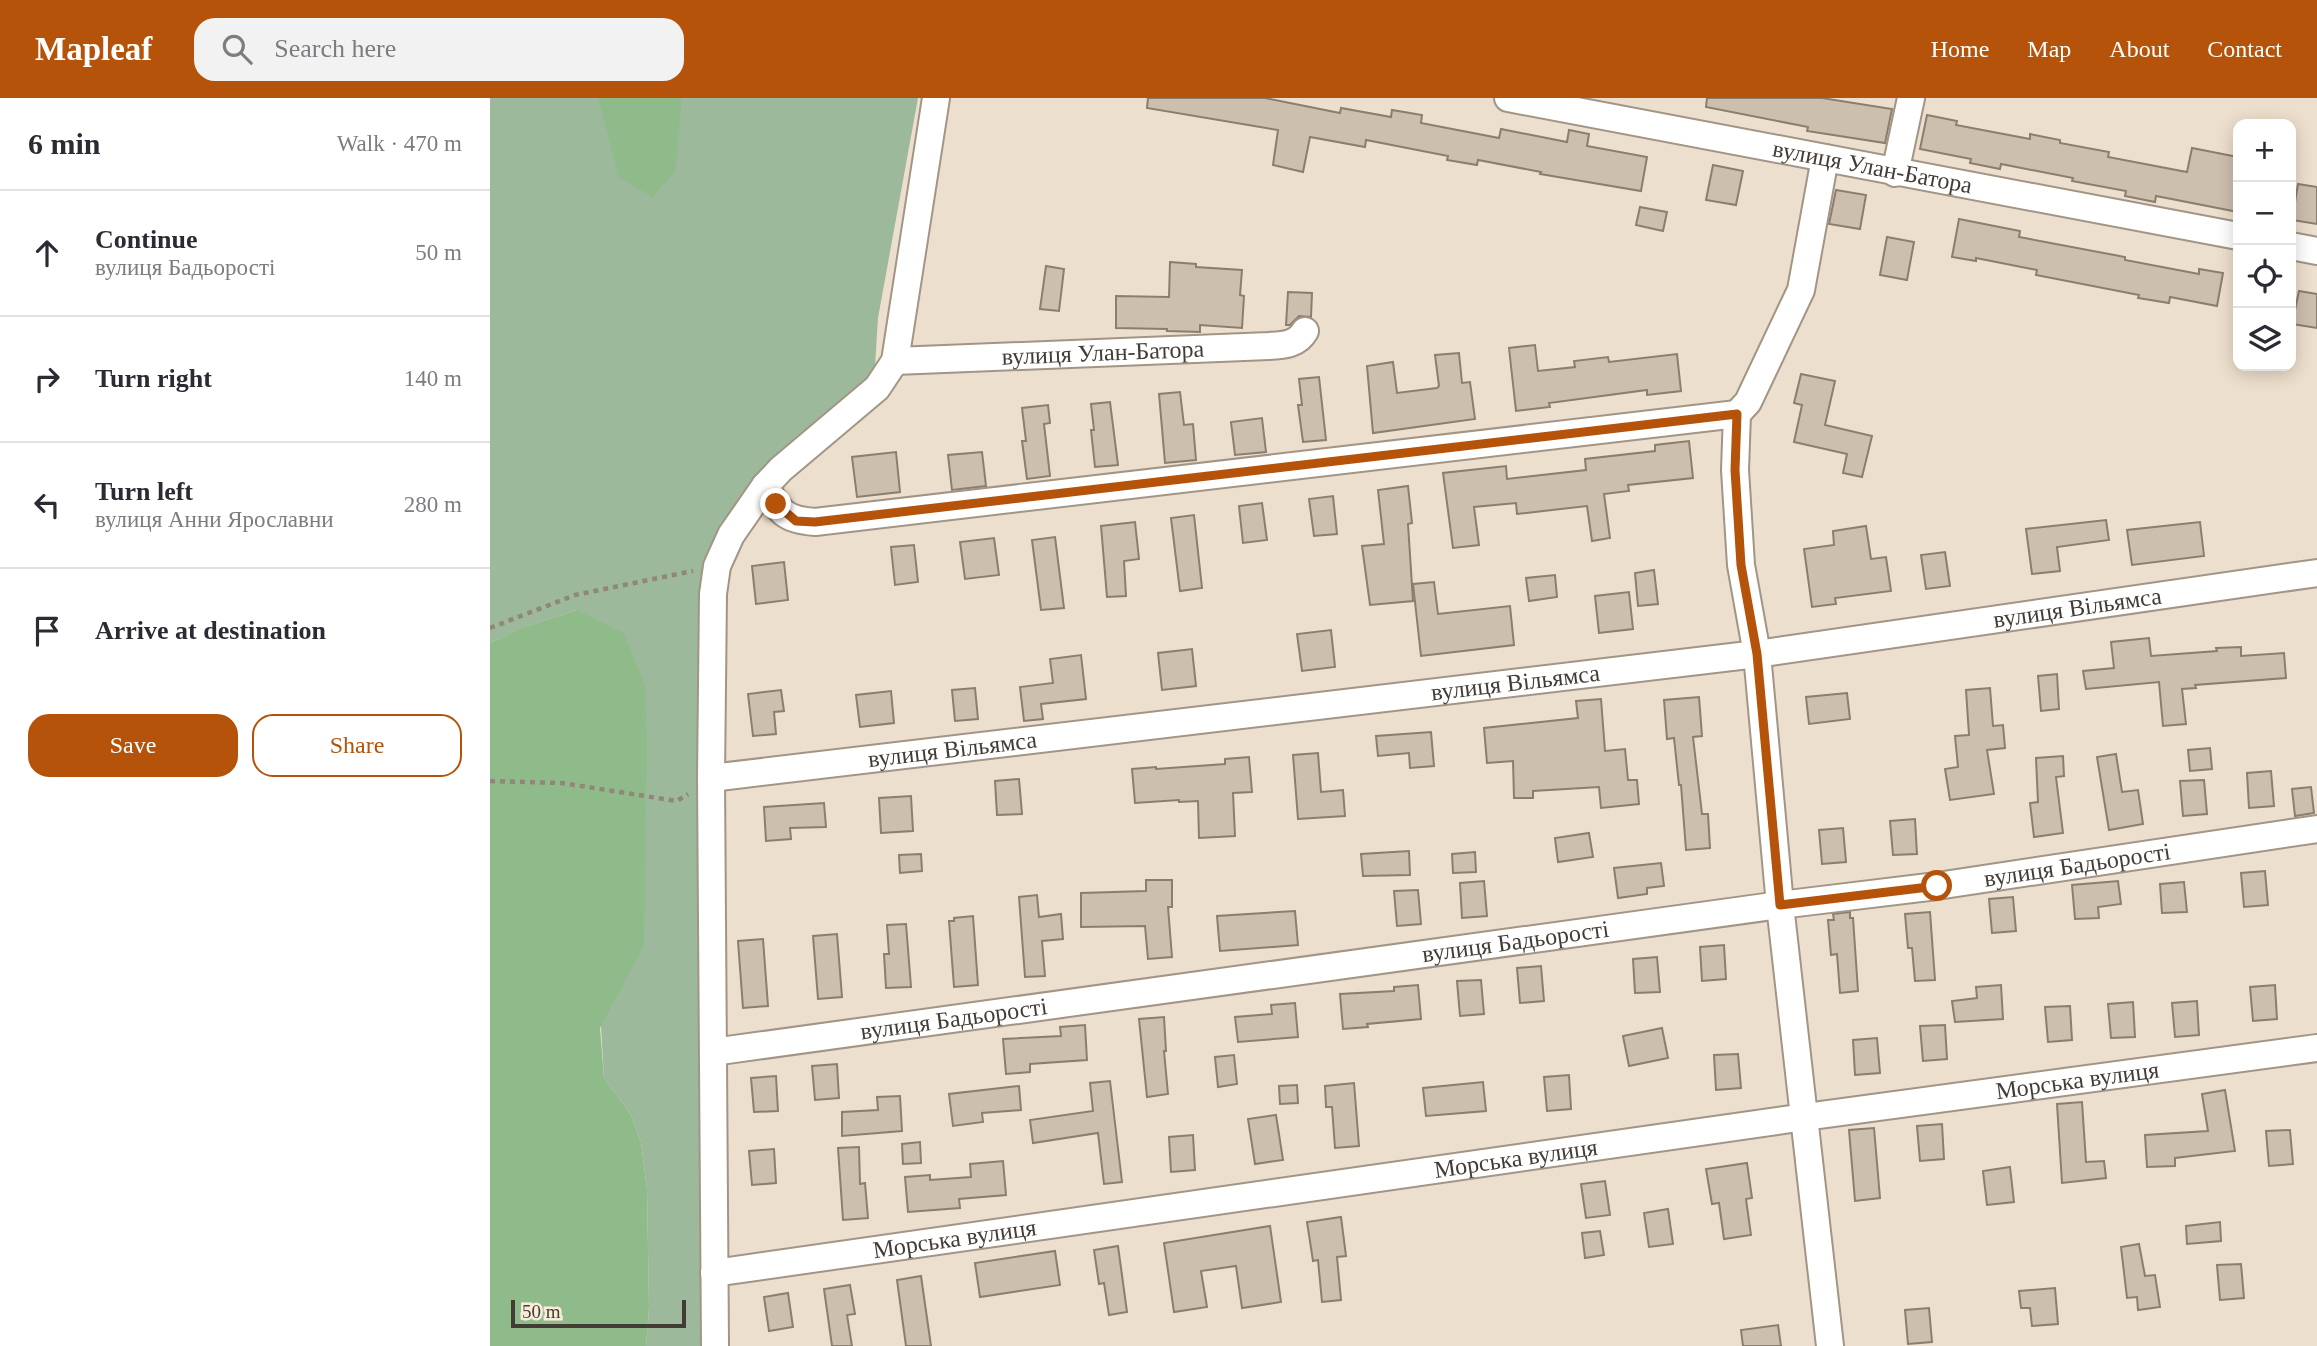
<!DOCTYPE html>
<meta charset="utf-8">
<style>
body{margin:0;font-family:"Times New Roman",serif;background:#f2f2f3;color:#2b2b33}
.controls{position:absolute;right:21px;top:21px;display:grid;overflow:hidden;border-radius:14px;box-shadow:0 4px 18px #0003}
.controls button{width:63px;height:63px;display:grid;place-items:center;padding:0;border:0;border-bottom:2px solid #e1e1e2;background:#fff;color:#2b2b33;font:35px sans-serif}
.scale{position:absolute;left:21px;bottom:18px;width:175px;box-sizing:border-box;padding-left:7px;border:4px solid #423c35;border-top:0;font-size:19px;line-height:24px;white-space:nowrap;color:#423c35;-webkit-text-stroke:5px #faecda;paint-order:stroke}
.stop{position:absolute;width:21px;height:21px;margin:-16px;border:5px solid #b45309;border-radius:50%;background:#fff}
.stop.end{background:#b45309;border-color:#fff;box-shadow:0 2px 7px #0008}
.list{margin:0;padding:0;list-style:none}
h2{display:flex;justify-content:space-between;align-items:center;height:91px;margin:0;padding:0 28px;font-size:30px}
h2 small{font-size:23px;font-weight:400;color:#7c7c81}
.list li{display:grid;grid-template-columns:46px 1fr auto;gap:21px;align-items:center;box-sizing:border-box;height:126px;padding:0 28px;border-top:2px solid #e1e1e2}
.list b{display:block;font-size:26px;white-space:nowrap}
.list p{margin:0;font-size:23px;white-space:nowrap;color:#7c7c81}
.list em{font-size:23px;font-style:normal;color:#7c7c81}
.actions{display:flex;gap:14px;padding:21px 28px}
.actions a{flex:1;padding:16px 0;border:2px solid #b45309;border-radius:21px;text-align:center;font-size:24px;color:#b45309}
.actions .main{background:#b45309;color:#fff}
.icon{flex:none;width:38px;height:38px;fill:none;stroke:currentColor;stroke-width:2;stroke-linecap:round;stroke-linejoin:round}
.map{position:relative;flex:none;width:1827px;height:1248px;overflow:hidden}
header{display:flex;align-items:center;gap:42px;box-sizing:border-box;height:98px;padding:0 35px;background:#b45309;color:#fff}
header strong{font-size:33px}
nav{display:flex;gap:38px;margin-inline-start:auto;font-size:24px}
.search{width:490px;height:63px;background:#f2f2f3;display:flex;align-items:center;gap:18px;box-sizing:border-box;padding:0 24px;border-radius:21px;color:#7c7c81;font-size:26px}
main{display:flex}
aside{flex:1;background:#fff}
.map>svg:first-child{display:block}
.green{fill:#9db99b}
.forest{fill:#8fbb8b}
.building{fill:#cdbfae;stroke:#8b7e6e;stroke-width:2}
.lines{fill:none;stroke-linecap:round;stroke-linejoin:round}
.minor-casing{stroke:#a29585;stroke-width:30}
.path{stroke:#90867a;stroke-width:4.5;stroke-dasharray:5 5;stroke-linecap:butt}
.minor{stroke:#fff;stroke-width:26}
.route{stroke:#b45309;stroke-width:9}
.labels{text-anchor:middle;stroke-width:5;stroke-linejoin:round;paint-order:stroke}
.street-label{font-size:24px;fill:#423c35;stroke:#faecda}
</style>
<header>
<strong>Mapleaf</strong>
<div class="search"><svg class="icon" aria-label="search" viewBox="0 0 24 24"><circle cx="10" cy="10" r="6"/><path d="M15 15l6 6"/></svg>Search here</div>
<nav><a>Home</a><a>Map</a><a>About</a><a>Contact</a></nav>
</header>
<main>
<aside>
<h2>6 min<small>Walk · 470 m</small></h2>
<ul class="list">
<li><svg class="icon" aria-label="ahead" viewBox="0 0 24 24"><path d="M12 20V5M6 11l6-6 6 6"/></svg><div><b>Continue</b><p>вулиця Бадьорості</p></div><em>50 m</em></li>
<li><svg class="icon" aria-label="right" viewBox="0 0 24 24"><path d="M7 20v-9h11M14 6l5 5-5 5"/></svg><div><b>Turn right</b></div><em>140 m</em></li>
<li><svg class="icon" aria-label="left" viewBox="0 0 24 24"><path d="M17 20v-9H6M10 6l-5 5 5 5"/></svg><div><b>Turn left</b><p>вулиця Анни Ярославни</p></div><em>280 m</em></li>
<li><svg class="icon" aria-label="arrive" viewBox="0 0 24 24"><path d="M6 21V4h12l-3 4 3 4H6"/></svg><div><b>Arrive at destination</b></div></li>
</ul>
<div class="actions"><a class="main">Save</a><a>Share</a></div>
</aside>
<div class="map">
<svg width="1827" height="1248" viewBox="0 0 1827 1248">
<rect width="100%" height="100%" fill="#eddfcd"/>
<!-- green -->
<path class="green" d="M0,0H428L388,220L385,268L377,283L220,462L216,1248H156L159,1210L157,1091L151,1044L140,1015L114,980L87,512L31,531L0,545Z"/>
<!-- forest -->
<g class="forest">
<path d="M108,0H192L185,73L163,99L129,80Z"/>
<path d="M87,512L134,535L155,587L157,644L154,847L110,930L114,980L140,1015L151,1044L157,1091L159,1210L156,1248H0V545L30,531Z"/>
</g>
<!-- building -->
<g class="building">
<path d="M658,0H775L850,15L851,10L901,19L902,12L932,17L931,25L1009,40L1011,31L1077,44L1079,32L1099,36L1097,48L1157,59L1151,93L1050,76L1051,74L988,62L987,67L957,62L958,58L876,42L875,49L820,39L813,74L783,67L788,32L657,10Z"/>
<path d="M1217,0H1332L1402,11L1395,45L1317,33L1318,29L1216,9Z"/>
<path d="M1437,17L1467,23L1466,27L1540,41V36L1570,42V45L1619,54L1618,59L1697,74L1702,50L1748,59V114L1666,98L1665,104L1635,98L1636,93L1582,83L1583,80L1511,66L1510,71L1480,65L1481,61L1430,51Z"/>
<path d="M1223,67L1253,73L1246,107L1216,102Z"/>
<path d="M1808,86L1827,89V126L1802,122Z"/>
<path d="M1346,92L1376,97L1370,131L1339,126Z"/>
<path d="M1150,109L1177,114L1173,133L1146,127Z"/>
<path d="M1469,121L1530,133L1529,139L1635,159V162L1709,176V171L1733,175L1727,208L1680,199L1679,205L1648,200L1649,197L1546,177L1547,172L1486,160V163L1462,159Z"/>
<path d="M1397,139L1424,144L1417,182L1390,177Z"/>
<path d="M680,164L706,166V169L752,172L750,197L754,198L752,230L710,227V234L677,233V231L626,230V198L679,199Z"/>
<path d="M556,168L574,171L569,213L550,211Z"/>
<path d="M1809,193L1827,196V230L1802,226Z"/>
<path d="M798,194L822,195L821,219L809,218L800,227H796Z"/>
<path d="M1045,247L1048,273L1085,269L1084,263L1118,259L1119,264L1187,256L1191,293L1157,297V292L1059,305L1060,309L1026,313L1019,250Z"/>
<path d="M969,255L972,285L980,284L985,321L883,335L877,268L903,264L907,295L947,290L949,288L945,257Z"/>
<path d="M1311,276L1345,283L1335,327L1382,338L1372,379L1353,375L1357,356L1304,344L1312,307L1304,305Z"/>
<path d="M829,279L836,342L813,344L808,307H812L809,281Z"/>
<path d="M690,294L694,327L703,326L706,362L675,365L669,296Z"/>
<path d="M620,304L628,367L605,369L601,332H604L601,306Z"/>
<path d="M558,307L560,325L554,326L560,378L537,381L532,343H536L532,310Z"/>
<path d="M772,320L776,354L745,357L741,324Z"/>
<path d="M1199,343L1203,380L1138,387L1139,393L1114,396L1120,440L1102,443L1097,408L1027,416L1026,405L984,409L989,447L963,450L953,375L1016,368L1017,381L1096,372L1095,361L1165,353V347Z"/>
<path d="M406,354L410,394L367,399L362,359Z"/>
<path d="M492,354L496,388L462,392L458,357Z"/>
<path d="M918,388L922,425L918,426L923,503L880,507L872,448L894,446L888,392Z"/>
<path d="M843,398L847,436L824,438L819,401Z"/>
<path d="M772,405L777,442L753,445L749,408Z"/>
<path d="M704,417L712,490L690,493L681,420Z"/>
<path d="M1616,422L1619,442L1567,449L1570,473L1542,476L1536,431Z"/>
<path d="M645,424L649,461L634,463L636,498L617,499L611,428Z"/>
<path d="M1710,424L1714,458L1642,467L1637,432Z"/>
<path d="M1376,428L1381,461L1396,459L1401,493L1345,500L1346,506L1322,509L1314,451L1344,447L1343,433Z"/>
<path d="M565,439L574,510L551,512L542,442Z"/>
<path d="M504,440L509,477L475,481L470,444Z"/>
<path d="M424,447L428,484L405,487L401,449Z"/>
<path d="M1455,454L1460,488L1436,491L1431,457Z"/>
<path d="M294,464L298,502L266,506L262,468Z"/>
<path d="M1164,472L1168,506L1148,508L1145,475Z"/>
<path d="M1065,477L1067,499L1039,503L1036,480Z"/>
<path d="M944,484L948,516L1020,508L1024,547L931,558L923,486Z"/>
<path d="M1139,494L1143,531L1109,535L1105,498Z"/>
<path d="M841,532L845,569L812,573L807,536Z"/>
<path d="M1659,540L1661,558L1727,553L1726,550L1751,549V558L1794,555L1796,580L1705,587L1706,590L1692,591L1696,626L1673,628L1669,584L1596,591L1593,573L1624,570L1621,544Z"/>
<path d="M702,551L706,588L672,592L668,555Z"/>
<path d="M591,557L596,601L551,606L553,621L534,623L530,589L563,585L560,561Z"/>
<path d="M1567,576L1569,611L1551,613L1548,578Z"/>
<path d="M485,590L488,621L465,623L462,592Z"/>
<path d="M1500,590L1503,628L1513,627L1515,650L1497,652L1504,696L1460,702L1455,671L1468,669L1465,638L1479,637L1476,592Z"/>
<path d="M291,592L294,613L284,614L286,636L263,638L258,596Z"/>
<path d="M401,593L404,625L370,629L366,597Z"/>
<path d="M1357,595L1360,621L1319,626L1316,599Z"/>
<path d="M1209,599L1212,638L1203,639L1212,716H1218L1220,750L1196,752L1191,687H1189L1184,640L1177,641L1174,602Z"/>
<path d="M1111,601L1115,653L1135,651L1138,682H1147L1149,706L1111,710L1109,689L1043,693V700H1024L1023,663L997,665L994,630L1088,620L1086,603Z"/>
<path d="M941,634L944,668L920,670L919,655L888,658L886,638Z"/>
<path d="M1720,650L1722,671L1700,673L1698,652Z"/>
<path d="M828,655L831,694L853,692L855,718L808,721L803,657Z"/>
<path d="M1626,656L1632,694L1648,692L1653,726L1619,732L1607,659Z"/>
<path d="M1573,658L1574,678L1566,679L1573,735L1544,739L1540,705L1548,704L1546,660Z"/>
<path d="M759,659L762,694L743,695L745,738L709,740L708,703L689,704V702L645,705L642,671L666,669V671L735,666V661Z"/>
<path d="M1781,673L1784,708L1759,710L1757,675Z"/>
<path d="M529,681L532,716L507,717L505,683Z"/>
<path d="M1714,682L1717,716L1693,718L1690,683Z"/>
<path d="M1821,689L1824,715L1805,718L1802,691Z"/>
<path d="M421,698L423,733L391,735L389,700Z"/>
<path d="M334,705L336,729L300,730L301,741L276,743L274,709Z"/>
<path d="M1425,721L1427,756L1403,757L1400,723Z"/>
<path d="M1353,730L1356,764L1332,766L1329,732Z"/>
<path d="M1099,735L1103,759L1068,764L1065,740Z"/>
<path d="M919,753L920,777L873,778L871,756Z"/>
<path d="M985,754L986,774L963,775L962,756Z"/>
<path d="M431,756L432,773L410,775L409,757Z"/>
<path d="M1171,765L1174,788L1157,790V796L1128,800L1124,770Z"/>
<path d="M1775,773L1778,807L1754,809L1751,775Z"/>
<path d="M656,782H682V809H678L682,859L658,861L655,828L591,829V795L656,793Z"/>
<path d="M994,783L997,818L972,820L970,785Z"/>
<path d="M1628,783L1631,806L1608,809L1609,820L1585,821L1582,787Z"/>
<path d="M1694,784L1697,814L1672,815L1670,786Z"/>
<path d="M928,792L931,826L907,828L904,793Z"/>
<path d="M547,797L549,819L571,816L573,841L552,843L555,878L535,879L529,799Z"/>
<path d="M1523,799L1526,833L1502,835L1499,801Z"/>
<path d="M805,813L808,847L730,853L727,818Z"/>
<path d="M1360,814V820H1363L1368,893L1350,895L1347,856L1341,857L1338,822H1344L1343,816Z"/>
<path d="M1440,814L1445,882L1425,883L1422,850H1418L1415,816Z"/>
<path d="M483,818L488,887L464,889L459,823H464V820Z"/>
<path d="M416,826L421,889L396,890L394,856H399L397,827Z"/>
<path d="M347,836L352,899L328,901L323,838Z"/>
<path d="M273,841L278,908L253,910L248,843Z"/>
<path d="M1234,847L1236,881L1212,883L1210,849Z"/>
<path d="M1167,859L1170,894L1145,895L1143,861Z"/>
<path d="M1051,868L1054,903L1030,905L1027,870Z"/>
<path d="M991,882L994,916L970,918L967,883Z"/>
<path d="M928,887L931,921L877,926L878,929L853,931L850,896L904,893V889Z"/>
<path d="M1511,887L1513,921L1465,924L1462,903L1487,900L1486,889Z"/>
<path d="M1785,887L1787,921L1763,923L1760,889Z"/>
<path d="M1707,903L1709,937L1685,939L1682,905Z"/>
<path d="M1643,904L1645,939L1621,940L1618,906Z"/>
<path d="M805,905L808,939L748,944L745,919L782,916L781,907Z"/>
<path d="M1580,908L1582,942L1558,944L1555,909Z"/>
<path d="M674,919L676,953H674L678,996L657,999L649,921Z"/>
<path d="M595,927L597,962L540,966V974L516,976L513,941L571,938L570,929Z"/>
<path d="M1455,927L1457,961L1433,963L1430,928Z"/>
<path d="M1172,930L1178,960L1139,968L1133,938Z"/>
<path d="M1387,940L1390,975L1365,977L1363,942Z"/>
<path d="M1248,956L1251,990L1226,992L1224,957Z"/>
<path d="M744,957L747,986L728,989L725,959Z"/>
<path d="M347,966L349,1000L325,1002L322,968Z"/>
<path d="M1079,977L1081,1011L1057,1013L1054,979Z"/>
<path d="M286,978L288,1013L264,1014L261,980Z"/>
<path d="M620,983L632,1084L614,1086L608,1035L543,1045L540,1022L603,1013L600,985Z"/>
<path d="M993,984L996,1013L936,1018L933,990Z"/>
<path d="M864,985L869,1048L845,1050L842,1009H836L835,988Z"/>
<path d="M807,987L808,1005L790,1006L789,988Z"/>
<path d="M529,988L531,1012L492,1015L493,1024L463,1028L459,996Z"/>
<path d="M1735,992L1745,1053L1685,1060V1068L1657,1069L1655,1037L1718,1033L1712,996Z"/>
<path d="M410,998L412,1033L352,1038V1014L388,1012L387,999Z"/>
<path d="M1592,1004L1596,1064L1614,1063L1616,1080L1572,1085L1567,1006Z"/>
<path d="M786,1017L793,1062L765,1066L758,1021Z"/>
<path d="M1452,1026L1454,1061L1430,1063L1427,1028Z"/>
<path d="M1384,1030L1390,1100L1365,1103L1359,1032Z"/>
<path d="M1800,1032L1803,1066L1779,1068L1776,1033Z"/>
<path d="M703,1037L705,1072L681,1074L679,1039Z"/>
<path d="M430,1044L431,1065L413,1066L412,1046Z"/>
<path d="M369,1049L370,1086L375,1085L378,1120L353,1122L348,1050Z"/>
<path d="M284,1051L286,1085L262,1087L259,1053Z"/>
<path d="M513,1063L516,1097L469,1101L470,1110L418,1114L415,1079L440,1077V1082L481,1079L480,1066Z"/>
<path d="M1257,1065L1262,1100L1256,1101L1261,1137L1234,1141L1229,1105L1222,1106L1216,1071Z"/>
<path d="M1520,1069L1524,1104L1497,1107L1493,1073Z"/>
<path d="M1115,1083L1120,1117L1096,1120L1091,1086Z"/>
<path d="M1178,1111L1183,1146L1159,1149L1154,1115Z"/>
<path d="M851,1119L856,1158L847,1159L851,1202L832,1204L828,1162L823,1163L817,1124Z"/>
<path d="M1730,1124L1731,1143L1697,1146L1696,1128Z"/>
<path d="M780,1128L791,1204L752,1210L746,1168L711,1173L717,1209L684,1214L674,1145Z"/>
<path d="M1110,1133L1114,1157L1095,1160L1092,1135Z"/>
<path d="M1649,1146L1655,1178L1665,1177L1670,1209L1648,1212L1647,1199L1637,1200L1631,1149Z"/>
<path d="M628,1148L637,1214L619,1217L614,1185L609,1186L604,1152Z"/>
<path d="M565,1153L570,1187L490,1199L485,1165Z"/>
<path d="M1751,1166L1754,1200L1730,1202L1727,1167Z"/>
<path d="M431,1178L441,1248H416L407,1182Z"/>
<path d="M360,1187L365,1216L357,1217L362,1248H342L334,1191Z"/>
<path d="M1565,1190L1568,1226L1542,1228L1540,1210H1531L1529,1193Z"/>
<path d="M298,1195L303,1229L279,1233L274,1199Z"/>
<path d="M1439,1210L1442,1244L1418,1246L1415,1212Z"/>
<path d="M1288,1227L1291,1248H1253L1251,1232Z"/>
</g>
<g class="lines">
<defs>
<g id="minor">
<path id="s1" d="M1018,0L1748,138"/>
<path d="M1335,60L1311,192L1258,304L1247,316L1245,372L1251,467L1267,556L1290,807L1340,1248"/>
<path d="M1405,75L1421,0"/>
<path d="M1801,148L1827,153"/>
<path id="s2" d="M405,263L779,248C793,247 807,247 815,233"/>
<path d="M275,388C290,414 294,422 325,424L1247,316"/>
<path id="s3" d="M221,680L1267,556L1827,475"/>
<path id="s4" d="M223,954L1290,807L1447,788L1827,731"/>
<path id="s5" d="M224,1175L1315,1019L1827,950"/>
<path d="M225,1248L221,680L223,496L227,468L241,437L275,388L291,371L387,290L405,263L446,0"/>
</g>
</defs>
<!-- minor casing -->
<use href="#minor" class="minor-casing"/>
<!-- path -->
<g class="path">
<path d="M0,530L85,497L203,473"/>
<path d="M0,683L72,685L187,703L198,696"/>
</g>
<!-- minor -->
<use href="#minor" class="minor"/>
</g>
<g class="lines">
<!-- route -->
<path class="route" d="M286,406L306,423L325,424L1247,316L1245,372L1251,467L1267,556L1290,807L1447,788"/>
</g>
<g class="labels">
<!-- street labels -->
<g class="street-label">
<text dy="8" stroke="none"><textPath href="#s1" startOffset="371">вулиця Улан-Батора</textPath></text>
<text dy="8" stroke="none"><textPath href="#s2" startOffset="208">вулиця Улан-Батора</textPath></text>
<text dy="8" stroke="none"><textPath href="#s3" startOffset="1377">вулиця Вільямса</textPath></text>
<text dy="8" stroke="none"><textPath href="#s3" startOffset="810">вулиця Вільямса</textPath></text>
<text dy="8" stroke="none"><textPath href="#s3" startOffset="243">вулиця Вільямса</textPath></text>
<text dy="8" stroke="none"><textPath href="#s4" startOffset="1377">вулиця Бадьорості</textPath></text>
<text dy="8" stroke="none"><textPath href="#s4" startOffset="810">вулиця Бадьорості</textPath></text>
<text dy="8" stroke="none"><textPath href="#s4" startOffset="243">вулиця Бадьорості</textPath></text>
<text dy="8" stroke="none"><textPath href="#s5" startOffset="1377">Морська вулиця</textPath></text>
<text dy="8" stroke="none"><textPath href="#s5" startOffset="810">Морська вулиця</textPath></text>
<text dy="8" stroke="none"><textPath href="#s5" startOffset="243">Морська вулиця</textPath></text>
</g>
</g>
</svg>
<div class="controls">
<button>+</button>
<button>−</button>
<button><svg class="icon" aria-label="locate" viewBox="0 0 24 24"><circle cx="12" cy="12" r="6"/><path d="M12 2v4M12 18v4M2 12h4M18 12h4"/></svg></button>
<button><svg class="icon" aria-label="layers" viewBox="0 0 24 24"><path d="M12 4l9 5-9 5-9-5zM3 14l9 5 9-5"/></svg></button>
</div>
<div class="scale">50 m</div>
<div class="stop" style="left:1447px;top:788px"></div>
<div class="stop end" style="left:286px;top:406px"></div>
</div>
</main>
